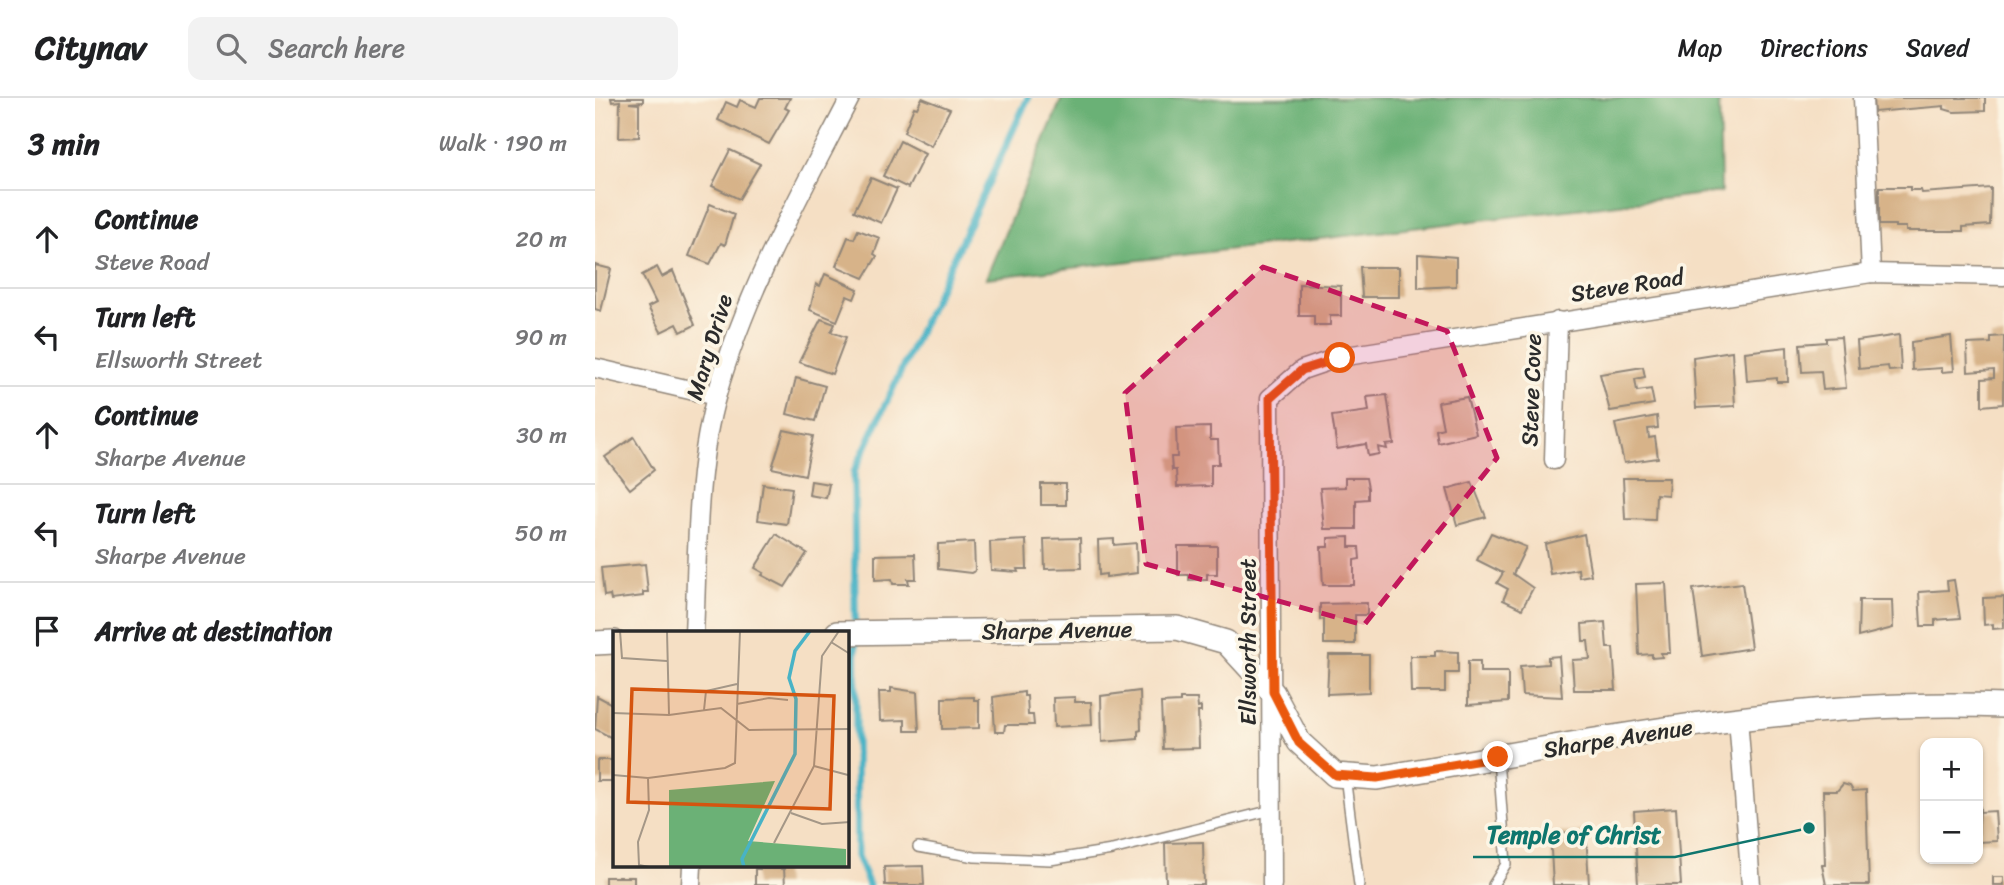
<!DOCTYPE html>
<meta charset="utf-8">
<style>
body{margin:0;font-family:Sriracha,sans-serif;background:#f2f2f2;color:#202124}
.controls{position:absolute;right:21px;bottom:21px;display:grid;overflow:hidden;border-radius:14px;box-shadow:0 2px 5px #0004}
.controls button{width:63px;height:63px;display:grid;place-items:center;padding:0;border:0;border-bottom:2px solid #e0e0e0;background:#fff;color:#202124;font:35px sans-serif}
.stop{position:absolute;width:21px;height:21px;margin:-16px;border:5px solid #ea580c;border-radius:50%;background:#fff}
.stop.end{background:#ea580c;border-color:#fff;box-shadow:0 2px 7px #0008}
.list{margin:0;padding:0;list-style:none}
h2{display:flex;justify-content:space-between;align-items:center;height:91px;margin:0;padding:0 28px;font-size:30px}
h2 small{font-size:23px;font-weight:400;color:#757577}
.list li{display:grid;grid-template-columns:46px 1fr auto;gap:21px;align-items:center;box-sizing:border-box;height:98px;padding:0 28px;border-top:2px solid #e0e0e0}
.list b{display:block;font-size:26px;white-space:nowrap}
.list p{margin:0;font-size:23px;white-space:nowrap;color:#757577}
.list em{font-size:23px;font-style:normal;color:#757577}
.icon{flex:none;width:38px;height:38px;fill:none;stroke:currentColor;stroke-width:2;stroke-linecap:round;stroke-linejoin:round}
.map{position:relative;flex:none;width:1409px;height:787px;overflow:hidden}
header{display:flex;align-items:center;gap:42px;box-sizing:border-box;height:98px;padding:0 35px;background:#fff;border-bottom:2px solid #e0e0e0}
header strong{font-size:33px}
nav{display:flex;gap:38px;margin-inline-start:auto;font-size:24px}
.search{width:490px;height:63px;background:#f2f2f2;display:flex;align-items:center;gap:18px;box-sizing:border-box;padding:0 24px;border-radius:14px;color:#757577;font-size:26px}
main{display:flex}
aside{flex:1;background:#fff}
.map>svg:first-child{display:block}
.forest{fill:#6bb176;stroke:#4b6e50;stroke-width:2}
.lines{fill:none;stroke-linecap:round;stroke-linejoin:round}
.stream{stroke:#48b3c6;stroke-width:7}
.building{fill:#d7b389}
.service-casing{stroke:#908578;stroke-width:12}
.minor-casing{stroke:#908578;stroke-width:21}
.tertiary-casing{stroke:#908578;stroke-width:26}
.service{stroke:#fff;stroke-width:9}
.minor{stroke:#fff;stroke-width:18}
.tertiary{stroke:#fff;stroke-width:23}
.route{stroke:#ea580c;stroke-width:9}
.marked{fill:#c2185b;fill-opacity:0.2;stroke:#c2185b;stroke-width:5;stroke-dasharray:14 9;stroke-linejoin:round}
.labels{text-anchor:middle;stroke-width:7;stroke-linejoin:round;paint-order:stroke}
.street-label{font-size:23px;fill:#2b2b2b;stroke:#fcf5e5}
.inset-river{fill:none;stroke:#48b3c6;stroke-width:3.5}
.inset-road{fill:none;stroke:#a49787;stroke-width:2}
.view{fill:#d5540f;fill-opacity:0.15;stroke:#d5540f;stroke-width:3.5}
.inset-edge{fill:none;stroke:#2b2b2b;stroke-width:3.5}
.leader{fill:none;stroke:#0f766e;stroke-width:2.5}
.callout-dot{fill:#0f766e;stroke:#fcf5e5;stroke-width:2.5}
.callout-label{font-size:24px;text-anchor:middle;font-weight:bold;fill:#0f766e;stroke:#fcf5e5;stroke-width:7;stroke-linejoin:round;paint-order:stroke}
</style>
<header>
<strong>Citynav</strong>
<div class="search"><svg class="icon" aria-label="search" viewBox="0 0 24 24"><circle cx="10" cy="10" r="6"/><path d="M15 15l6 6"/></svg>Search here</div>
<nav><a>Map</a><a>Directions</a><a>Saved</a></nav>
</header>
<main>
<aside>
<h2>3 min<small>Walk · 190 m</small></h2>
<ul class="list">
<li><svg class="icon" aria-label="ahead" viewBox="0 0 24 24"><path d="M12 20V5M6 11l6-6 6 6"/></svg><div><b>Continue</b><p>Steve Road</p></div><em>20 m</em></li>
<li><svg class="icon" aria-label="left" viewBox="0 0 24 24"><path d="M17 20v-9H6M10 6l-5 5 5 5"/></svg><div><b>Turn left</b><p>Ellsworth Street</p></div><em>90 m</em></li>
<li><svg class="icon" aria-label="ahead" viewBox="0 0 24 24"><path d="M12 20V5M6 11l6-6 6 6"/></svg><div><b>Continue</b><p>Sharpe Avenue</p></div><em>30 m</em></li>
<li><svg class="icon" aria-label="left" viewBox="0 0 24 24"><path d="M17 20v-9H6M10 6l-5 5 5 5"/></svg><div><b>Turn left</b><p>Sharpe Avenue</p></div><em>50 m</em></li>
<li><svg class="icon" aria-label="arrive" viewBox="0 0 24 24"><path d="M6 21V4h12l-3 4 3 4H6"/></svg><div><b>Arrive at destination</b></div></li>
</ul>
</aside>
<div class="map">
<svg width="1409" height="787" viewBox="0 0 1409 787">
<rect width="100%" height="100%" fill="#fcf5e5"/>
<filter id="ink" filterUnits="userSpaceOnUse"><feTurbulence type="fractalNoise" baseFrequency=".0143" numOctaves="2"/><feDisplacementMap in="SourceGraphic" scale="14" xChannelSelector="R" yChannelSelector="G"/><feConvolveMatrix kernelMatrix="1 2 1 2 8 2 1 2 1" color-interpolation-filters="sRGB"/></filter>
<filter id="wash" filterUnits="userSpaceOnUse"><feTurbulence type="fractalNoise" baseFrequency=".00686" numOctaves="4" result="noise"/><feDisplacementMap in="SourceGraphic" scale="28" xChannelSelector="R" yChannelSelector="G"/><feGaussianBlur stdDeviation="1.57" result="paint"/><feColorMatrix in="noise" values="0 0 0 0 0 0 0 0 0 0 0 0 0 0 0 0 0 1.4 0 .05"/><feComposite in="paint" operator="in"/></filter>
<g filter="url(#wash)">
<rect width="100%" height="100%" fill="#f5dfc4"/>
<!-- forest -->
<path class="forest" d="M467,0H1124L1126,94L391,180Z"/>
<g class="lines">
<!-- stream -->
<path class="stream" d="M274,787L262,758L259,374L433,0"/>
</g>
<g id="blocks">
<!-- building -->
<g class="building">
<path d="M16,0H48V4L34,5L44,6V39L24,40L25,3L17,4Z"/>
<path d="M165,0H195L190,10L194,12L174,46L123,22L131,4L142,9L145,2L161,9Z"/>
<path d="M327,0L355,11L336,48L309,34L319,9L322,10Z"/>
<path d="M1278,0H1390V13L1359,14L1349,11V8L1279,14Z"/>
<path d="M305,43L330,56L313,90L288,78Z"/>
<path d="M135,52L165,66L144,101L117,88Z"/>
<path d="M276,80L302,91L286,125L259,113Z"/>
<path d="M1284,89H1315V92H1326L1327,95L1396,90L1395,127L1368,129V133H1311V129H1300V127H1284Z"/>
<path d="M115,106L139,116L130,147L126,145L115,166L94,158Z"/>
<path d="M263,132L285,140L279,156L282,158L269,180L241,168L253,139L259,141Z"/>
<path d="M823,156L861,159V188L823,190Z"/>
<path d="M0,167L16,171L6,213L0,211Z"/>
<path d="M62,169L67,179L78,173L100,227L86,234L82,226L66,234L53,209L61,205L47,177Z"/>
<path d="M765,169H804V199H767Z"/>
<path d="M230,176L263,191L259,201L252,198L242,223L215,212L221,186L225,188Z"/>
<path d="M704,186L746,188V218H735V227H719V218H704Z"/>
<path d="M226,221L240,226L236,234L251,239L237,276L204,264Z"/>
<path d="M1304,237L1306,272L1294,273L1293,268L1264,271L1262,243Z"/>
<path d="M1356,238L1359,273L1347,274V270L1317,272L1316,244Z"/>
<path d="M1409,238L1408,306L1387,308V281L1399,280V272L1373,274L1372,246L1396,245V239Z"/>
<path d="M1246,239L1251,290L1228,292L1226,273L1207,274L1205,246L1231,244V240Z"/>
<path d="M1192,249L1193,284H1182V280L1152,283L1150,254Z"/>
<path d="M1137,253L1140,308L1101,310L1098,259Z"/>
<path d="M1048,269L1050,279L1040,281L1042,293L1056,291L1059,306L1015,313L1005,276Z"/>
<path d="M201,280L230,288L220,323L192,316Z"/>
<path d="M792,297L799,346L791,347L792,351L783,349L784,356L773,358L771,346L742,351L737,318L774,313L772,299Z"/>
<path d="M872,299L881,336L843,345L841,332L848,330L843,304Z"/>
<path d="M1062,318L1063,330L1053,331L1054,340L1060,339L1063,360L1029,365L1020,326Z"/>
<path d="M615,329V342H623L624,366H616V388L582,389L581,372H577L576,359H582L581,330Z"/>
<path d="M189,332L218,338L210,377L177,370Z"/>
<path d="M39,339L59,372L35,391L10,359Z"/>
<path d="M750,380H771L773,390V401L761,402V431H729L725,390L750,389Z"/>
<path d="M1028,380H1074L1073,397L1061,396L1060,422L1030,421Z"/>
<path d="M216,383L234,386L231,400L214,397Z"/>
<path d="M877,384L891,419L862,427L852,391Z"/>
<path d="M168,386L197,390L192,426L163,422Z"/>
<rect x="446" y="386" width="25" height="21"/>
<path d="M896,435L931,449L918,476L938,490L927,511L908,502L913,491L902,485L908,475L882,462Z"/>
<path d="M181,436L212,455L190,489L167,477L169,475L160,470Z"/>
<path d="M989,436L996,477L984,479L983,471L955,476L950,446Z"/>
<path d="M754,439V449H764L765,461L759,462V487H728L726,449H733V440Z"/>
<path d="M485,440L486,470L450,471L449,441Z"/>
<path d="M519,441V447L541,445L542,475L511,479V476L504,477L503,442Z"/>
<path d="M431,442L432,471H422L423,474L396,472L395,444Z"/>
<path d="M379,444L380,473L376,475L343,471V446Z"/>
<path d="M583,448H622V476H612V481L594,482V477H583Z"/>
<path d="M320,456L321,481H313L314,486H298L297,481L280,482V457Z"/>
<path d="M50,466L53,494H48V498L16,502L15,497L9,498L6,470Z"/>
<path d="M1359,482L1365,520L1340,522V528H1326L1324,494L1353,492L1352,483Z"/>
<path d="M1071,485L1075,555H1066L1067,559L1057,560V556L1044,557L1041,486Z"/>
<path d="M1147,485L1156,550L1107,558L1098,491Z"/>
<path d="M1409,499V530L1398,531V526L1389,527L1388,500Z"/>
<path d="M1264,502H1297L1298,530L1263,539Z"/>
<path d="M772,505V517H760V546H729V521L725,522V506Z"/>
<path d="M1010,524L1012,550H1018L1021,592H979L977,562L995,561L993,543H988L987,526Z"/>
<path d="M840,553L863,554V575H850V594H816L815,558H840Z"/>
<path d="M734,557H774V594L732,596Z"/>
<path d="M964,558L967,599L927,597L925,568L953,566V559Z"/>
<path d="M873,563H885V574H913V604L873,607Z"/>
<path d="M296,590L322,594L324,633H310V622L285,623L284,594H296Z"/>
<path d="M545,593L546,632L543,633V641L507,644L506,598Z"/>
<path d="M429,594V598H432L433,617H438L439,627H410L409,634H400L398,599Z"/>
<path d="M2,598L19,607V641L0,631Z"/>
<path d="M379,599V602H384V630L347,631V600Z"/>
<path d="M480,599V604H496L497,627L459,629L458,600Z"/>
<path d="M585,601H602L603,610L606,609V614H603L604,650L568,651L566,605L585,604Z"/>
<rect x="2" y="662" width="17" height="21"/>
<path d="M1248,686L1255,688L1258,693L1271,692L1274,787H1231L1227,767H1230L1228,693H1242Z"/>
<path d="M1385,708V714L1400,713L1402,743L1383,744Z"/>
<path d="M1081,710L1086,787H1043L1039,713Z"/>
<path d="M991,734L994,787H958L955,735Z"/>
<path d="M608,744L609,787H571L570,745Z"/>
<path d="M328,768L329,787H290L289,769Z"/>
<path d="M160,771H189L190,787H160Z"/>
<rect x="10" y="779" width="29" height="8"/>
<rect x="1398" y="779" width="11" height="8"/>
</g>
</g>
</g>
<g filter="url(#ink)">
<use href="#blocks" fill-opacity="0" stroke="#908578" stroke-width="2"/>
<g class="lines">
<defs>
<g id="service">
<path d="M750,678L764,787"/>
<path d="M323,749L380,759L455,762L517,752L677,712"/>
<path d="M898,787L911,766L903,661"/>
</g>
<g id="minor">
<path d="M1268,0L1276,175"/>
<path d="M0,270L121,298"/>
<path d="M959,362L963,223"/>
<path d="M99,535C103,458 100,371 122,296C152,191 205,97 255,0"/>
<path d="M1143,620L1156,787"/>
<path d="M96,787L97,768"/>
<path d="M677,787L675,300L707,272L745,259L1276,175L1409,178"/>
</g>
<g id="tertiary">
<path d="M242,535L582,530L631,544L678,595L704,644L740,677L782,680C989,645 1198,599 1409,608"/>
<path d="M0,545L19,544"/>
</g>
</defs>
<!-- service casing -->
<use href="#service" class="service-casing"/>
<!-- minor casing -->
<use href="#minor" class="minor-casing"/>
<!-- tertiary casing -->
<use href="#tertiary" class="tertiary-casing"/>
<!-- service -->
<use href="#service" class="service"/>
<!-- minor -->
<use href="#minor" class="minor"/>
<!-- tertiary -->
<use href="#tertiary" class="tertiary"/>
</g>
</g>
<g class="lines" filter="url(#ink)">
<!-- route -->
<path class="route" d="M745,260L707,272L675,300L678,594L704,645L740,677L782,680L903,659"/>
</g>
<!-- marked area -->
<path class="marked" d="M668,169L852,233L902,360L769,527L551,466L530,295Z"/>
<g class="labels">
<!-- street labels -->
<g class="street-label">
<text transform="translate(1032 187) rotate(-9)" y="8">Steve Road</text>
<text transform="translate(114 249) rotate(-73)" y="8">Mary Drive</text>
<text transform="translate(936 292) rotate(-88)" y="8">Steve Cove</text>
<text transform="translate(462 532) rotate(-1)" y="8">Sharpe Avenue</text>
<text transform="translate(653 544) rotate(-90)" y="8">Ellsworth Street</text>
<text transform="translate(1023 640) rotate(-9)" y="8">Sharpe Avenue</text>
</g>
</g>
<!-- overview -->
<g transform="translate(18 533)">
<rect width="236" height="236" fill="#f5dfc4"/>
<path d="M162,150L135,210L233,218V236H56V159Z" fill="#6bb176"/>
<path class="inset-river" d="M131,236L129,228L182,123L183,68L176,47L182,20L197,0"/>
<path class="inset-road" d="M7,0L9,27L54,30M54,0L56,84M218,11L237,23M124,73L156,67L175,69M91,79L93,60L124,53M0,82L56,84L108,77L136,99L237,98M201,135L235,144M0,144L35,147L112,137L122,132L127,0M35,147L36,179L25,211L26,234L36,236M178,182L209,193L237,191M161,212L201,135L209,25L226,0"/>
<path class="view" d="M19,58L221,65L217,178L15,171Z"/>
<rect width="236" height="236" class="inset-edge"/>
</g>
<!-- callouts -->
<path class="leader" d="M1214 730L1080 759H878"/>
<circle class="callout-dot" cx="1214" cy="730" r="7"/>
<g class="callout-label">
<text x="979" y="745">Temple of Christ</text>
</g>
</svg>
<div class="controls">
<button>+</button>
<button>−</button>
</div>
<div class="stop" style="left:745px;top:260px"></div>
<div class="stop end" style="left:903px;top:659px"></div>
</div>
</main>
